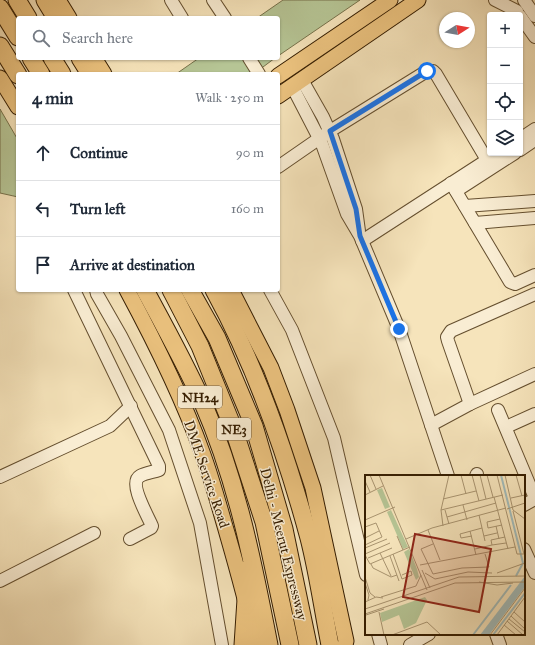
<!DOCTYPE html>
<meta charset="utf-8">
<style>
body{margin:0;font-family:"IM FELL Great Primer",serif;background:#f2f2f3;color:#1f2937}
.controls{position:absolute;right:12px;top:12px;display:grid;overflow:hidden;border-radius:4px;box-shadow:0 1px 3px #0004}
.controls button{width:36px;height:36px;display:grid;place-items:center;padding:0;border:0;border-bottom:1px solid #e0e1e3;background:#fff;color:#1f2937;font:20px sans-serif}
.compass{position:absolute;left:439px;top:12px;width:36px;height:36px;border-radius:50%;background:#fff;box-shadow:0 1px 3px #0004;rotate:79deg}
.stop{position:absolute;width:12px;height:12px;margin:-9px;border:3px solid #1a73e8;border-radius:50%;background:#fff}
.stop.end{background:#1a73e8;border-color:#fff;box-shadow:0 1px 4px #0008}
.list{margin:0;padding:0;list-style:none}
h2{display:flex;justify-content:space-between;align-items:center;height:52px;margin:0;padding:0 16px;font-size:17px}
h2 small{font-size:13px;font-weight:400;color:#747a83}
.list li{display:grid;grid-template-columns:26px 1fr auto;gap:12px;align-items:center;box-sizing:border-box;height:56px;padding:0 16px;border-top:1px solid #e0e1e3}
.list b{display:block;font-size:15px;white-space:nowrap}
.list em{font-size:13px;font-style:normal;color:#747a83}
.icon{flex:none;width:22px;height:22px;fill:none;stroke:currentColor;stroke-width:2;stroke-linecap:round;stroke-linejoin:round}
.map{position:relative;flex:none;width:535px;height:645px;overflow:hidden}
.search{position:absolute;background:#fff;box-shadow:0 1px 3px #0004;left:16px;top:16px;width:264px;height:44px;display:flex;align-items:center;gap:10px;box-sizing:border-box;padding:0 14px;border-radius:4px;color:#747a83;font-size:15px}
.panel{position:absolute;background:#fff;box-shadow:0 1px 3px #0004;left:16px;top:72px;width:264px;height:220px;border-radius:4px}
.map>svg:first-child{display:block}
.green{fill:#b6c595;stroke:#76714a}
.lines{fill:none;stroke-linecap:round;stroke-linejoin:round}
.minor-casing{stroke:#654f2f;stroke-width:14}
.major-casing{stroke:#351d00;stroke-width:17}
.highway-casing{stroke:#351d00;stroke-width:19}
.minor{stroke:#f9edd3;stroke-width:12}
.major{stroke:#ebc27e;stroke-width:15}
.highway{stroke:#ebc27e;stroke-width:17}
.route{stroke:#1a73e8;stroke-width:5}
.labels{text-anchor:middle;stroke-width:3;stroke-linejoin:round;paint-order:stroke}
.shield{fill:#f9edd3;stroke:#705b3f;stroke-width:1}
.shield-label{font-size:13px;font-weight:bold;fill:#351d00}
.street-label{font-size:14px;fill:#351d00;stroke:#f9edd3}
.inset-river{fill:none;stroke:#a2bcbb;stroke-width:2}
.inset-road{fill:none;stroke:#a99470;stroke-width:1}
.view{fill:#8f2418;fill-opacity:0.15;stroke:#8f2418;stroke-width:2}
.inset-edge{fill:none;stroke:#351d00;stroke-width:2}
</style>
<div class="map">
<svg width="535" height="645" viewBox="0 0 535 645">
<rect width="100%" height="100%" fill="#f6e4bb"/>
<filter id="stains"><feTurbulence type="fractalNoise" baseFrequency=".005" numOctaves="4"/><feColorMatrix values="0 0 0 0 .2 0 0 0 0 .09 0 0 0 0 .02 0 0 0 .5 -.17"/></filter>
<radialGradient id="worn" r=".72"><stop offset=".6" stop-color="#630" stop-opacity="0"/><stop offset="1" stop-color="#630" stop-opacity=".3"/></radialGradient>
<!-- green -->
<g class="green">
<path d="M283,0H360L278,56V18H257Z"/>
<path d="M199,58H275L259,70L248,74H176Z"/>
<path d="M0,109L18,140V197L0,193Z"/>
</g>
<g class="lines">
<defs>
<g id="minor">
<path d="M171,0L182,18"/>
<path d="M213,0L225,18"/>
<path d="M495,0L517,11"/>
<path d="M524,0L535,16"/>
<path d="M520,16L535,37"/>
<path d="M249,58L259,74"/>
<path d="M302,80L323,117L333,139L356,209L359,231"/>
<path d="M292,86L322,144L347,214L360,236L399,329L448,476"/>
<path d="M520,139L535,129"/>
<path d="M520,150L533,141"/>
<path d="M278,167L330,131L427,71H433L436,74L487,160"/>
<path d="M451,183L510,282L515,284L535,275"/>
<path d="M456,191L515,153"/>
<path d="M465,206L535,201"/>
<path d="M475,223L535,218"/>
<path d="M362,241L498,153"/>
<path d="M74,290L159,466V470C153,472 145,473 140,476C128,483 148,516 152,526L151,528L130,539"/>
<path d="M96,290L97,294L121,336L169,430L200,523L222,645"/>
<path d="M270,290L292,330L334,438L366,575"/>
<path d="M470,404L448,341L447,337L451,331L535,294"/>
<path d="M498,410L535,498"/>
<path d="M431,425L470,404L535,374"/>
<path d="M506,427L535,414"/>
<path d="M476,476L477,474"/>
<path d="M0,477L110,426L131,406"/>
<path d="M524,505L535,499"/>
<path d="M524,549L535,573"/>
<path d="M0,581L94,533"/>
<path d="M378,634L381,645"/>
<path d="M496,634L500,645"/>
<path d="M410,645L429,634"/>
</g>
<g id="major">
<path d="M58,0L69,18"/>
<path d="M94,58L104,74"/>
<path d="M278,76L390,0"/>
<path d="M0,78L18,107"/>
<path d="M278,96L418,0"/>
<path d="M127,290C155,342 182,396 202,452C212,479 219,506 227,533C238,571 248,607 256,645"/>
<path d="M231,290L271,368L287,410L313,488L346,641L345,645"/>
</g>
<g id="highway">
<path d="M17,0L28,18"/>
<path d="M45,0L56,18"/>
<path d="M0,8L18,37"/>
<path d="M0,46L18,75"/>
<path d="M31,58L41,74"/>
<path d="M52,58L62,74"/>
<path d="M80,58L90,74"/>
<path d="M145,290C165,327 186,365 203,403C237,481 253,562 269,645"/>
<path d="M171,290L200,346L234,430L264,522L290,645"/>
<path d="M190,290L217,338L254,426L284,529L308,645"/>
<path d="M214,290C257,368 286,453 309,538C318,573 323,610 330,645"/>
<path d="M243,645L248,569"/>
</g>
</defs>
<!-- minor casing -->
<use href="#minor" class="minor-casing"/>
<!-- major casing -->
<use href="#major" class="major-casing"/>
<!-- highway casing -->
<use href="#highway" class="highway-casing"/>
<!-- minor -->
<use href="#minor" class="minor"/>
<!-- major -->
<use href="#major" class="major"/>
<!-- highway -->
<use href="#highway" class="highway"/>
</g>
<g class="lines">
<!-- route -->
<path class="route" d="M399,329L360,236L356,209L330,131L427,71"/>
</g>
<g class="labels">
<!-- shield labels -->
<g class="shield">
<rect x="178" y="386" width="44" height="22" rx="3"/>
<rect x="217" y="418" width="34" height="22" rx="3"/>
</g>
<g class="shield-label">
<text x="200" y="402">NH24</text>
<text x="234" y="434">NE3</text>
</g>
<!-- street labels -->
<g class="street-label">
<text transform="translate(207 474) rotate(71)" y="5">DME Service Road</text>
<text transform="translate(284 544) rotate(76)" y="5">Delhi - Meerut Expressway</text>
</g>
</g>
<!-- overview -->
<g transform="translate(365 475)">
<rect width="160" height="160" fill="#f6e4bb"/>
<path d="M17,13L25,32L20,34L12,15ZM26,35L43,72L38,74L22,37ZM44,74L52,94L54,102L51,105L39,77ZM60,122L62,125L51,148L39,154L34,140L17,147L15,138Z" fill="#b6c595"/>
<path d="M160,101V112L124,160H115Z" fill="#a2bcbb"/>
<path class="inset-river" d="M136,0L158,88L151,101M108,160L146,110M128,160L160,118"/>
<path class="inset-road" d="M5,0L11,14M14,0L62,115M96,0L101,19M107,0L114,26M115,0L121,24M122,0L128,22M132,0L152,79H160M140,0L148,35L160,44M151,0L157,21M0,6L5,17M0,20L18,11M129,22L143,74M146,23L160,20M78,24L111,16M98,30L102,45M142,34L160,28M76,35L138,20M80,35L84,49M148,36L159,79M114,40L120,66M82,42L131,28M135,44L122,47L123,53L137,50M0,45L30,32M78,51L76,35L84,0M131,51L134,64M0,52L11,48L17,62L0,70M63,55L75,85M105,56L111,80M32,61L38,75M107,61L96,63L95,59L117,53M119,61L132,58M140,62L126,65L127,70L141,68M0,63L14,56M41,64L67,53L141,33M68,69L56,74L68,99L97,93L124,92L120,79M0,73L22,64M110,74L127,70M15,78L26,101M0,79L25,68M28,79L37,104L47,100L46,96L37,100M0,80L5,89L45,72M25,81L34,106M3,83L27,73M6,89L8,93L26,102L32,100M55,90L150,72M57,95L65,113M60,98L70,104L103,97L127,98M132,98L160,88M0,102L5,118L10,122M114,107L132,110L148,108M0,108L4,120L3,125M16,122L51,111L56,100M0,127L11,122L18,123M0,134L94,102L160,101M14,137L19,160M149,137L160,147M0,139L90,108L160,107M1,140L19,134M146,141L160,154M144,144L160,157M142,146L158,160M139,150L151,160M27,160L62,147L76,160M125,160L160,113M132,160L160,122"/>
<path class="view" d="M50,59L126,74L114,137L38,122Z"/>
<rect width="160" height="160" class="inset-edge"/>
</g>
<rect width="100%" height="100%" filter="url(#stains)"/>
<rect width="100%" height="100%" fill="url(#worn)"/>
</svg>
<div class="controls">
<button>+</button>
<button>−</button>
<button><svg class="icon" aria-label="locate" viewBox="0 0 24 24"><circle cx="12" cy="12" r="6"/><path d="M12 2v4M12 18v4M2 12h4M18 12h4"/></svg></button>
<button><svg class="icon" aria-label="layers" viewBox="0 0 24 24"><path d="M12 4l9 5-9 5-9-5zM3 14l9 5 9-5"/></svg></button>
</div>
<svg class="compass" viewBox="-18 -18 36 36"><path d="M0-13l5 13h-10z" fill="#e53935"/><path d="M0 13l5-13h-10z" fill="#747a83"/></svg>
<div class="stop" style="left:427px;top:71px"></div>
<div class="stop end" style="left:399px;top:329px"></div>
<div class="search"><svg class="icon" aria-label="search" viewBox="0 0 24 24"><circle cx="10" cy="10" r="6"/><path d="M15 15l6 6"/></svg>Search here</div>
<section class="panel">
<h2>4 min<small>Walk · 250 m</small></h2>
<ul class="list">
<li><svg class="icon" aria-label="ahead" viewBox="0 0 24 24"><path d="M12 20V5M6 11l6-6 6 6"/></svg><div><b>Continue</b></div><em>90 m</em></li>
<li><svg class="icon" aria-label="left" viewBox="0 0 24 24"><path d="M17 20v-9H6M10 6l-5 5 5 5"/></svg><div><b>Turn left</b></div><em>160 m</em></li>
<li><svg class="icon" aria-label="arrive" viewBox="0 0 24 24"><path d="M6 21V4h12l-3 4 3 4H6"/></svg><div><b>Arrive at destination</b></div></li>
</ul>
</section>
</div>
